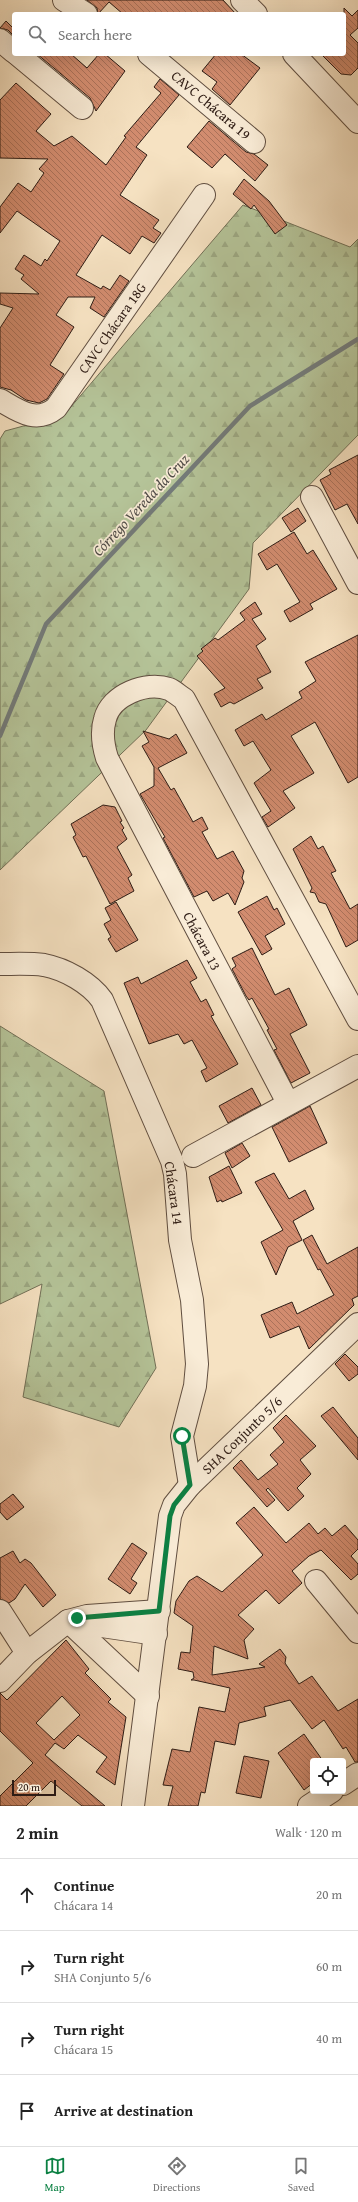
<!DOCTYPE html>
<meta charset="utf-8">
<style>
body{margin:0;font-family:"Gentium Book Plus",serif;background:#f6f6f6;color:#222}
.controls{position:absolute;right:12px;bottom:12px;display:grid;overflow:hidden;border-radius:4px;box-shadow:0 4px 16px #0002}
.controls button{width:36px;height:36px;display:grid;place-items:center;padding:0;border:0;border-bottom:1px solid #e0e0e0;background:#fff;color:#222;font:20px sans-serif}
.scale{position:absolute;left:12px;bottom:10px;width:44px;box-sizing:border-box;padding-left:4px;border:2px solid #2e1c15;border-top:0;font-size:11px;line-height:14px;white-space:nowrap;color:#2e1c15;-webkit-text-stroke:3px #f9ecd7;paint-order:stroke}
.stop{position:absolute;width:12px;height:12px;margin:-9px;border:3px solid #0b8043;border-radius:50%;background:#fff}
.stop.end{background:#0b8043;border-color:#fff;box-shadow:0 1px 4px #0008}
.list{margin:0;padding:0;list-style:none}
h2{display:flex;justify-content:space-between;align-items:center;height:52px;margin:0;padding:0 16px;font-size:17px}
h2 small{font-size:13px;font-weight:400;color:#767676}
.list li{display:grid;grid-template-columns:26px 1fr auto;gap:12px;align-items:center;box-sizing:border-box;height:72px;padding:0 16px;border-top:1px solid #e0e0e0}
.list b{display:block;font-size:15px;white-space:nowrap}
.list p{margin:0;font-size:13px;white-space:nowrap;color:#767676}
.list em{font-size:13px;font-style:normal;color:#767676}
.icon{flex:none;width:22px;height:22px;fill:none;stroke:currentColor;stroke-width:2;stroke-linecap:round;stroke-linejoin:round}
.map{position:relative;flex:none;width:358px;height:1806px;overflow:hidden}
.search{position:absolute;background:#fff;box-shadow:0 4px 16px #0002;left:12px;right:12px;top:12px;height:44px;display:flex;align-items:center;gap:10px;box-sizing:border-box;padding:0 14px;border-radius:4px;color:#767676;font-size:15px}
.sheet{height:340px;background:#fff}
nav{display:flex;justify-content:space-around;align-items:center;box-sizing:border-box;height:56px;border-top:1px solid #e0e0e0;background:#fff;font-size:11px;color:#767676}
nav a{display:grid;justify-items:center;gap:2px}
nav .on{color:#0b8043}
.map>svg:first-child{display:block}
.forest{fill:url(#forest-firs);stroke:#727057}
.lines{fill:none;stroke-linecap:round;stroke-linejoin:round}
.stream{stroke:#737b7a;stroke-width:4.5}
.building{fill:url(#building-back-hatch);stroke:#2e1c15;fill-rule:evenodd}
.minor-casing{stroke:#604e40;stroke-width:24}
.minor{stroke:#f9ecd7;stroke-width:22}
.route{stroke:#0b8043;stroke-width:5}
.labels{text-anchor:middle;stroke-width:3.5;stroke-linejoin:round;paint-order:stroke}
.street-label{font-size:14px;fill:#2e1c15;stroke:#f9ecd7}
.water-label{font-size:15px;font-style:italic;fill:#504c48;stroke:#f9ecd7}
</style>
<div class="map">
<svg width="358" height="1806" viewBox="0 0 358 1806">
<defs>
<pattern id="forest-firs" width="22" height="20" patternUnits="userSpaceOnUse"><rect width="22" height="20" fill="#b5c499"/><path d="M5 1l3.5 6h-7zM16 11l3.5 6h-7z" fill="#9ca883"/></pattern>
<pattern id="building-back-hatch" width="6" height="6" patternUnits="userSpaceOnUse"><rect width="6" height="6" fill="#d28c6f"/><path d="M-1 5l2 2M0 0l6 6M5-1l2 2" fill="none" stroke="#ab725a"/></pattern>
</defs>
<rect width="100%" height="100%" fill="#f6e2c2"/>
<filter id="stains"><feTurbulence type="fractalNoise" baseFrequency=".005" numOctaves="4"/><feColorMatrix values="0 0 0 0 .2 0 0 0 0 .09 0 0 0 0 .02 0 0 0 .5 -.17"/></filter>
<radialGradient id="worn" r=".72"><stop offset=".6" stop-color="#630" stop-opacity="0"/><stop offset="1" stop-color="#630" stop-opacity=".3"/></radialGradient>
<!-- forest -->
<g class="forest">
<path d="M243,205L350,247L358,239V435L253,543L249,589L146,730L0,870V439L5,431L64,415Z"/>
<path d="M0,1026L104,1091L156,1368L119,1427L23,1397L42,1284L0,1304Z"/>
</g>
<g class="lines">
<!-- stream -->
<path class="stream" d="M0,736L46,624L250,406L358,339"/>
</g>
<!-- building -->
<g class="building">
<path d="M87,0H223L236,14H123L109,2L98,14L97,8Z"/>
<path d="M344,8L352,16L358,10V28L350,35L358,43V68L351,75L341,74L321,54H344Z"/>
<path d="M6,21L14,29V36L8,30L0,28Z"/>
<path d="M37,54H71L87,68L99,54H105L125,71L96,111L90,98Z"/>
<path d="M216,54H241L260,68L230,105L212,89L217,82L202,71Z"/>
<path d="M160,79L179,95L136,147L147,155L120,195L159,220L153,228L161,233L154,243L142,236L130,254L102,235L76,275L101,289L103,286L110,290L120,275L129,281L104,317L90,308L95,297H68L56,315L74,327L50,365L64,374L47,399L39,403L26,400L11,390L0,387V328L13,308L0,304V293L39,294L21,279L24,275L15,269L24,255L41,266L45,259L47,261L60,241L17,211L0,233V207L18,183L31,192L44,173L39,169L48,159L0,158V100L16,83L51,114L36,131L54,146L72,136L106,165L126,137L124,136L161,93L154,87Z"/>
<path d="M209,121L246,152L254,154L268,165L255,181L225,154L212,168L187,147Z"/>
<path d="M244,179L269,201L287,225L275,234L254,205L251,209L233,194Z"/>
<path d="M358,455V524L347,504L335,510L320,480L331,474L329,470Z"/>
<path d="M298,508L306,521L291,532L282,518Z"/>
<path d="M294,532L307,554L313,550L337,589L310,604L313,609L290,622L284,611L300,602L277,564L267,570L258,554Z"/>
<path d="M255,602L262,614L252,619L266,639L256,646L271,672L257,679L263,688L234,704L230,702L221,707L214,694L225,688L197,656L203,651L201,649L215,638L218,640L245,620L240,613Z"/>
<path d="M358,635V777L348,783L315,722L291,736L314,773L283,791L295,808L268,827L262,817L271,811L254,783L271,770L253,741L244,746L235,730L262,714L266,720L302,698L299,692L316,681L305,662Z"/>
<path d="M143,731L169,739L176,734L187,753L158,768L171,790L174,788L193,822L202,817L208,829L202,832L217,859L233,851L244,871L242,878L244,882L235,905L228,893L213,901L207,891L194,897L163,838L165,837L140,794L154,786V767L142,746L149,742Z"/>
<path d="M103,805L115,807L122,821L120,822L124,828L122,830L127,839L117,847L132,875L128,878L134,891L110,904L86,856L83,857L73,837L76,835L71,824Z"/>
<path d="M311,836L318,849L323,846L336,871L331,873L350,909L358,904V940L346,947L326,904L319,902L315,893L310,892L312,888L293,849Z"/>
<path d="M267,896L274,910L277,908L285,924L265,936L272,949L262,955L238,912Z"/>
<path d="M116,902L138,940L116,952L108,939L111,937L104,924L111,920L105,908Z"/>
<path d="M252,948L275,995L289,988L307,1025L290,1034L310,1073L291,1083L274,1050L277,1049L267,1030L269,1029L252,998L249,1000L246,996L232,969L236,966L232,958Z"/>
<path d="M187,960L197,978L190,982L201,1002L206,999L214,1015L211,1016L238,1064L206,1082L201,1071L207,1068L192,1040L184,1044L178,1034L149,1044L124,983L138,977L141,984Z"/>
<path d="M252,1088L261,1105L228,1123L219,1106Z"/>
<path d="M310,1106L327,1143L289,1162L272,1127Z"/>
<path d="M242,1143L250,1156L232,1168L225,1153Z"/>
<path d="M229,1166L242,1193L222,1202L221,1200L217,1202L209,1177Z"/>
<path d="M274,1173L289,1199L305,1190L314,1209L293,1221L302,1240L288,1247L276,1275L261,1242L283,1230L255,1182Z"/>
<path d="M312,1235L327,1264L358,1247V1296L352,1299L354,1305L309,1349L299,1326L270,1338L261,1315L292,1302L297,1314L334,1295L320,1269L318,1270L303,1240Z"/>
<path d="M345,1354L358,1367V1374L349,1381L335,1364Z"/>
<path d="M333,1407L358,1438V1460L321,1416Z"/>
<path d="M286,1415L316,1446L300,1460L311,1474L297,1488L304,1496L288,1511L268,1488L266,1490L275,1500L267,1507L233,1468L241,1460L258,1480L278,1464L270,1455L284,1442L273,1428Z"/>
<path d="M13,1494L24,1507L7,1520L0,1512V1504Z"/>
<path d="M254,1507L286,1543L309,1523L318,1534L325,1528L332,1536L345,1525L358,1540V1549L351,1556L358,1564V1574L351,1580L321,1550L309,1556L292,1571L302,1583L279,1604L266,1590L238,1615L254,1629L244,1640L248,1659L214,1646L212,1675L265,1667L259,1664L280,1649L286,1657L285,1663L299,1684L312,1676L338,1711L358,1699V1762H355L346,1747L343,1749L324,1720L312,1729L290,1700L264,1707L266,1716L239,1723L235,1745L215,1741L205,1793L201,1792L198,1806H168L173,1786L163,1785L172,1749L190,1752L199,1707L225,1712L230,1688L194,1680H191L194,1678L193,1672L178,1669L181,1652L190,1653L193,1626L174,1613L176,1601L189,1581L197,1576L222,1592L263,1555L236,1523Z"/>
<path d="M132,1543L147,1553L131,1579L137,1583L130,1594L108,1579Z"/>
<path d="M13,1551L20,1563L25,1559L31,1563L56,1595L43,1607L25,1584L15,1599L9,1603L0,1599V1558Z"/>
<path d="M66,1640L89,1669L85,1673L111,1699L108,1702L126,1717L115,1785L96,1772L107,1757L78,1735L64,1749L55,1743L45,1755L105,1806H82L51,1781L26,1806H0V1796L33,1763L0,1731V1693L7,1700ZM62,1696L80,1715L54,1740L36,1723Z"/>
<path d="M304,1734L323,1761H313V1783L304,1790L278,1753Z"/>
<path d="M244,1756L269,1761L261,1798L236,1793Z"/>
</g>
<g class="lines">
<defs>
<g id="minor">
<path d="M64,0L86,14"/>
<path d="M242,0L256,14"/>
<path d="M0,40L14,52"/>
<path d="M17,54L82,108"/>
<path d="M149,54L254,142"/>
<path d="M294,54L358,122"/>
<path d="M0,400C19,411 36,424 56,408L204,195"/>
<path d="M312,497L358,583"/>
<path d="M0,964C14,964 30,963 44,965C65,969 90,983 102,1000L172,1161L175,1174L180,1240L192,1300L197,1364L195,1386L182,1436L190,1485"/>
<path d="M288,1103L107,758C103,745 101,732 105,719C111,695 146,681 169,689C174,691 179,696 184,699L358,1019"/>
<path d="M193,1156L358,1066"/>
<path d="M316,1581L358,1632"/>
<path d="M0,1611L27,1653"/>
<path d="M68,1621L148,1696"/>
<path d="M95,1625L156,1634"/>
<path d="M0,1681L27,1653L68,1621L87,1616L159,1611"/>
<path d="M343,1784L358,1774"/>
<path d="M133,1806L170,1516L174,1505L190,1485L358,1324"/>
<path d="M309,1806L332,1791"/>
</g>
</defs>
<!-- minor casing -->
<use href="#minor" class="minor-casing"/>
<!-- minor -->
<use href="#minor" class="minor"/>
</g>
<g class="lines">
<!-- route -->
<path class="route" d="M77,1618L159,1611L170,1516L174,1505L190,1485L182,1436"/>
</g>
<g class="labels">
<!-- street labels -->
<g class="street-label">
<text transform="translate(211 105) rotate(40)" y="5">CAVC Chácara 19</text>
<text transform="translate(112 328) rotate(-55)" y="5">CAVC Chácara 18G</text>
<text transform="translate(202 941) rotate(62)" y="5">Chácara 13</text>
<text transform="translate(174 1193) rotate(82)" y="5">Chácara 14</text>
<text transform="translate(242 1435) rotate(-44)" y="5">SHA Conjunto 5/6</text>
</g>
<!-- water labels -->
<g class="water-label">
<text transform="translate(141 505) rotate(-47)" y="5">Córrego Vereda da Cruz</text>
</g>
</g>
<rect width="100%" height="100%" filter="url(#stains)"/>
<rect width="100%" height="100%" fill="url(#worn)"/>
</svg>
<div class="controls">
<button><svg class="icon" aria-label="locate" viewBox="0 0 24 24"><circle cx="12" cy="12" r="6"/><path d="M12 2v4M12 18v4M2 12h4M18 12h4"/></svg></button>
</div>
<div class="scale">20 m</div>
<div class="stop" style="left:182px;top:1436px"></div>
<div class="stop end" style="left:77px;top:1618px"></div>
<div class="search"><svg class="icon" aria-label="search" viewBox="0 0 24 24"><circle cx="10" cy="10" r="6"/><path d="M15 15l6 6"/></svg>Search here</div>
</div>
<section class="sheet">
<h2>2 min<small>Walk · 120 m</small></h2>
<ul class="list">
<li><svg class="icon" aria-label="ahead" viewBox="0 0 24 24"><path d="M12 20V5M6 11l6-6 6 6"/></svg><div><b>Continue</b><p>Chácara 14</p></div><em>20 m</em></li>
<li><svg class="icon" aria-label="right" viewBox="0 0 24 24"><path d="M7 20v-9h11M14 6l5 5-5 5"/></svg><div><b>Turn right</b><p>SHA Conjunto 5/6</p></div><em>60 m</em></li>
<li><svg class="icon" aria-label="right" viewBox="0 0 24 24"><path d="M7 20v-9h11M14 6l5 5-5 5"/></svg><div><b>Turn right</b><p>Chácara 15</p></div><em>40 m</em></li>
<li><svg class="icon" aria-label="arrive" viewBox="0 0 24 24"><path d="M6 21V4h12l-3 4 3 4H6"/></svg><div><b>Arrive at destination</b></div></li>
</ul>
</section>
<nav>
<a class="on"><svg class="icon" aria-label="map" viewBox="0 0 24 24"><path d="M3 6l6-2 6 2 6-2v14l-6 2-6-2-6 2zM9 4v14M15 6v14"/></svg>Map</a>
<a><svg class="icon" aria-label="directions" viewBox="0 0 24 24"><path d="M12 3l9 9-9 9-9-9zM9 14v-3h6M13 9l2 2-2 2"/></svg>Directions</a>
<a><svg class="icon" aria-label="saved" viewBox="0 0 24 24"><path d="M7 4h10v16l-5-4-5 4z"/></svg>Saved</a>
</nav>
